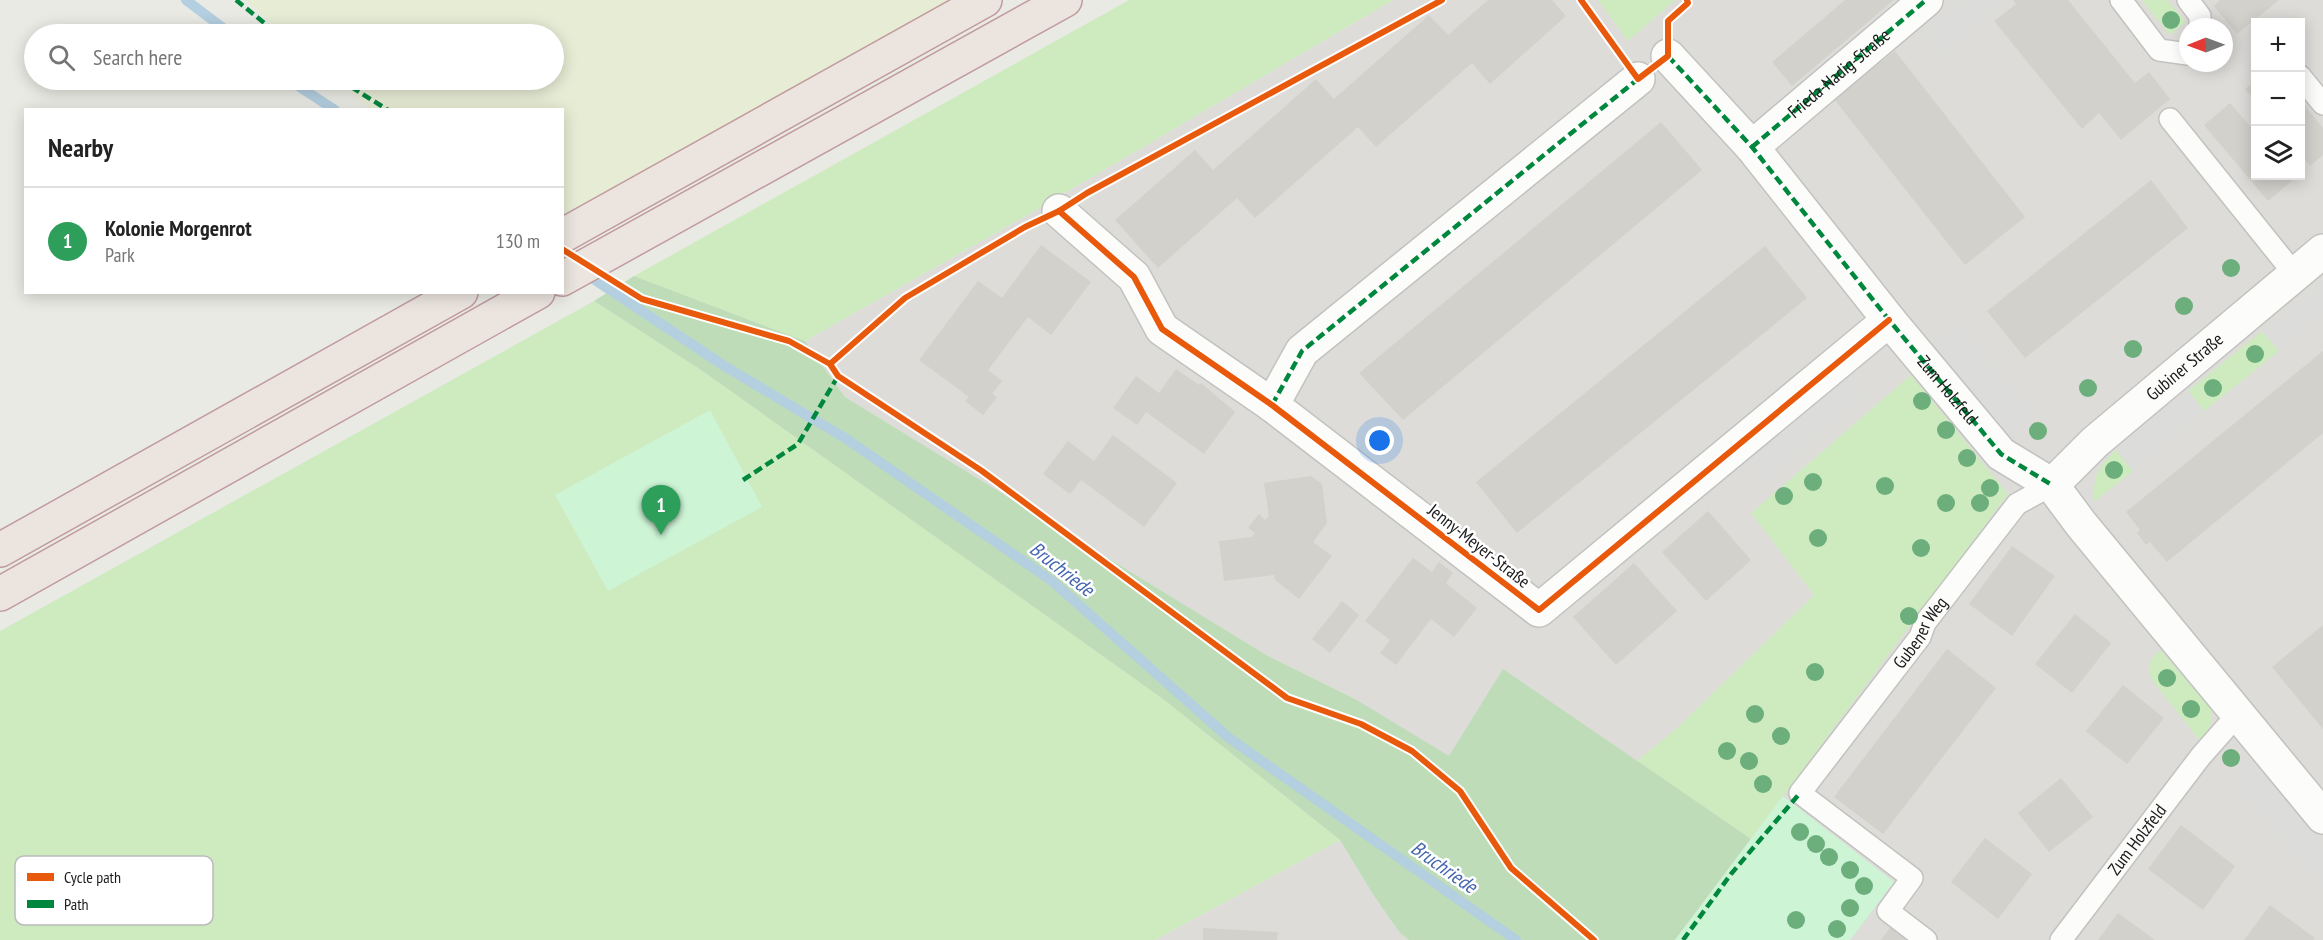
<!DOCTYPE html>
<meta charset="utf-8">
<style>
body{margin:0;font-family:"PT Sans Narrow",sans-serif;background:#f6f6f6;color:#222}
.controls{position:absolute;right:18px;top:18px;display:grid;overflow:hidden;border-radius:0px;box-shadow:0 3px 15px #0003}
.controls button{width:54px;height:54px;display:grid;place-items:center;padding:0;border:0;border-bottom:2px solid #e0e0e0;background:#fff;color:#222;font:30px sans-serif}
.compass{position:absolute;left:2179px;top:18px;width:54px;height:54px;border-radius:50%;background:#fff;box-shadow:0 3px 15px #0003;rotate:269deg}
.you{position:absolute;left:1380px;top:441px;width:21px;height:21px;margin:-15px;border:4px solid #fff;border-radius:50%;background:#1a73e8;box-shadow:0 0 0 9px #1a73e833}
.badge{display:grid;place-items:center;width:39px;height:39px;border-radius:50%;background:#b45309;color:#fff;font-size:20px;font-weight:700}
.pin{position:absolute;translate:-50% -50px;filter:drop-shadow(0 2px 3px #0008)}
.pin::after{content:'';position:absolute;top:32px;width:21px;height:18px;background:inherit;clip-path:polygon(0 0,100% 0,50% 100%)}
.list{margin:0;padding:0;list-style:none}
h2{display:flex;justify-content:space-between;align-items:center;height:78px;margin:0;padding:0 24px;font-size:26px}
h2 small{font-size:20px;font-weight:400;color:#767676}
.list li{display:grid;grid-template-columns:39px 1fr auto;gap:18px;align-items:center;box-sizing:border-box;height:108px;padding:0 24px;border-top:2px solid #e0e0e0}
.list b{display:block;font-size:22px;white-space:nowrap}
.list p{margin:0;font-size:20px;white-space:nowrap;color:#767676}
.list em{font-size:20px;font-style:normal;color:#767676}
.icon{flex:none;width:33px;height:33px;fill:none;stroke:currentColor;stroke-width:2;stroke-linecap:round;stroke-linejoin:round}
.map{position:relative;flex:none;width:2323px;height:940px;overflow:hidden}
.search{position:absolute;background:#fff;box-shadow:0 3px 15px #0003;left:24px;top:24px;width:540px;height:66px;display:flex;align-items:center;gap:15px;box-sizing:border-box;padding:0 21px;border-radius:33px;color:#767676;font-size:22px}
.panel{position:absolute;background:#fff;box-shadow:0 3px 15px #0003;left:24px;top:108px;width:540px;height:186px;border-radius:0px}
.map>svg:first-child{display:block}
.residential{fill:#dddcd9;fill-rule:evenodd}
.farmland{fill:#e7ecd5}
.grass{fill:#ceebc0}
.forest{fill:#bddcb7}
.park{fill:#cef4d6}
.parking{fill:#dcdcda}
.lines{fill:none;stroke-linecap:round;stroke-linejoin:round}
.stream{stroke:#b4cfe0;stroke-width:10}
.building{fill:#d2d1cc}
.service-casing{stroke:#c2c2c0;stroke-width:24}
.minor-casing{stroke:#c2c2c0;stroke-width:36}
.trunk-casing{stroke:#c19b9e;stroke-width:36}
.service{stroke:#fcfcfb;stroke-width:21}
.minor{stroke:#fcfcfb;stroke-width:33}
.trunk{stroke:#ece5df;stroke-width:33}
.quiet{stroke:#00873e;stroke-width:4.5;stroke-dasharray:9 4.5;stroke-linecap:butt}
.cycleway-casing{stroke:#fff;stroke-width:10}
.cycleway{stroke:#e8590c;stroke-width:6}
.tree{fill:#6cae7c}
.labels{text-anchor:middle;stroke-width:5;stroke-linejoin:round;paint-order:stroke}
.street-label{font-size:18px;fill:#1b1b1b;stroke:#fff}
.water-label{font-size:20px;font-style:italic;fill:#4365af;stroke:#fff}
.key{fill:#fff;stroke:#bbb;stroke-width:1.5}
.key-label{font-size:16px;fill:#1b1b1b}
</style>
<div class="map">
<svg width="2323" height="940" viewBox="0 0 2323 940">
<rect width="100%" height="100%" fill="#eaeae4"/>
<!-- residential -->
<g class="residential">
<path d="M1393,0H2323V940H1597L1355,699L1268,656L845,397L805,341L1031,213ZM2256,22H2300V176H2256ZM2188,27H2224V63H2188Z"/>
<path d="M1340,840L1374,896L1400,933L1409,940H1155Z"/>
</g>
<!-- farmland -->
<path class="farmland" d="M245,0H957L563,222L562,110L370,109L336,80H554V34H284Z"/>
<!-- grass -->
<g class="grass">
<path d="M1129,0H1393L1031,213L805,341L634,276Z"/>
<path d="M1598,0H1675L1628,41Z"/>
<path d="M2142,0H2167L2186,22L2170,35Z"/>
<path d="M594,301L701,370L1163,699L1340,840L1155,940H0V631Z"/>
<path d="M2262,331L2279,351L2204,411L2188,391Z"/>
<path d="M1911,375L2008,494L1751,839L1637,761L1677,728L1814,595L1751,513Z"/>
<path d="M2116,450L2133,471L2094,502C2093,476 2097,467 2116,450Z"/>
<path d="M2160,650L2212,709C2212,722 2210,731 2200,741L2152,680C2146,666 2149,660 2160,650Z"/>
</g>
<!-- forest -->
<path class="forest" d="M634,276L805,341L845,397L1268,656L1355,699L1449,756L1503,669L1751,839L1675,940H1409L1400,933L1374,896L1340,840L1163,699L701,370L594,301Z"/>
<!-- park -->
<g class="park">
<path d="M710,410L762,507L608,591L555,495Z"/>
<path d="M1783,796L1894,882L1850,940H1675Z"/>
</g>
<!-- parking -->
<g class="parking">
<path d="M1962,0H2005L2007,2L1942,56L1922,33Z"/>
<path d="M2323,281V314L2279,351L2262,331Z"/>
<path d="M1959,322L2035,413L2009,435L1933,344Z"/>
<path d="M1849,373L1868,394L1765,483L1747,461Z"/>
<path d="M2188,391L2204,411L2133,471L2116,450Z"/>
<path d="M2250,758L2323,845V891L2228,777Z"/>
</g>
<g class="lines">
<!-- stream -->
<g class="stream">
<path d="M186,0L231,34"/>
<path d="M289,80L335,110"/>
<path d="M562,258L726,367L845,438L1052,581L1229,738L1516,940"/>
</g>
</g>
<!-- building -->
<g class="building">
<path d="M1488,0H1552L1566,16L1490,84L1472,63L1376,147L1358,127L1255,218L1237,198L1158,268L1115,220L1195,150L1213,170L1316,79L1334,99L1429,15L1448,35Z"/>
<path d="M1845,0H1894L1792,86L1772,62Z"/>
<path d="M2013,0H2068L2135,83L2149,72L2170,99L2121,140L2099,113L2082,129L1994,21L2016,4Z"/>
<path d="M2220,0H2279L2237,34L2214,6Z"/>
<path d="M1895,51L2025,217L1965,265L1834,99Z"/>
<path d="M2256,80V102L2245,89Z"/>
<path d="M2301,101L2323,128V155L2310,166L2301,155Z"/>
<path d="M2230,103L2256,133V176H2291L2294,179L2268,201L2204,125Z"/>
<path d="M1661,122L1702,170L1403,420L1359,373Z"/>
<path d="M2151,180L2188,228L2025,358L1987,311Z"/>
<path d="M1041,245L1091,282L1051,335L1028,317L988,370L1002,381L992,394L997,397L983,415L965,401L969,397L919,360L978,281L1002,298Z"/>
<path d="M1765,246L1807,298L1517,533L1476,482Z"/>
<path d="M2323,351V433L2167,562L2150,542L2146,545L2137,533L2140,530L2126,512Z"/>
<path d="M1176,369L1199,385L1201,383L1235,412L1204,454L1146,412L1137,425L1113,408L1136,376L1159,393Z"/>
<path d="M1113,435L1177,483L1144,527L1081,480L1070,494L1043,474L1068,441L1094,461Z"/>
<path d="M1311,476L1322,484L1327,523L1313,542L1332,556L1299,599L1275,580L1274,575L1224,581L1219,541L1252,537L1255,533L1248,528L1259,514L1265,520L1269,516L1264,483Z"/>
<path d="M1708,511L1751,560L1706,601L1662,552Z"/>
<path d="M2012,546L2055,576L2012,636L1969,604Z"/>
<path d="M1413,558L1432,572L1439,562L1453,573L1446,583L1477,608L1454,637L1431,619L1396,665L1380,653L1390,640L1365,621Z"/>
<path d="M1634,563L1677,611L1616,665L1573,617Z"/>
<path d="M1342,601L1359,615L1330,653L1312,639Z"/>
<path d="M2075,614L2111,643L2072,693L2035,664Z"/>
<path d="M2323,625V729L2272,667Z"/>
<path d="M1947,649L1996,688L1883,834L1834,797Z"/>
<path d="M2123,685L2164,718L2127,764L2086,731Z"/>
<path d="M2061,778L2093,817L2049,852L2018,813Z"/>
<path d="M2181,825L2235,866L2203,910L2148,869Z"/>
<path d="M1985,838L2032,874L1998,919L1951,882Z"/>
<path d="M2270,905L2315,938L2313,940H2244Z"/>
<path d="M2118,913L2155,940H2098Z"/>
<path d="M1893,924L1915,940H1881Z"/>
<path d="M1203,928L1278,932L1277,940H1203Z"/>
</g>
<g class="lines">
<defs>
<g id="service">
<path d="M2121,0L2159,50L2188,54"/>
<path d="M2188,0L2200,16V27"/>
<path d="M2300,76L2323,104"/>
<path d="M2170,119L2296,276"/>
<path id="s1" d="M1926,940L1888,911L1912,878L1800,793L1920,637L1925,623L2017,504L2052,485"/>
<path id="s2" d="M2061,940L2201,756L2239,713"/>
</g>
<g id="minor">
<path d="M1668,56L1752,147L1889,320L2001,454L2052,485L2081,524L2323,817"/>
<path id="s3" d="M1752,147L1926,0"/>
<path d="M1059,211L1134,277L1162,329L1272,405L1539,610L1889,320"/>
<path d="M1272,405L1302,351L1638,79"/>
<path id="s4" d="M2052,485L2095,442L2323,251"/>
</g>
<g id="trunk">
<path d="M562,236L985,0"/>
<path d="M562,279L1065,0"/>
<path d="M0,550L461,292"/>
<path d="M0,594L538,292"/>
</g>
</defs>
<!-- service casing -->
<use href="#service" class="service-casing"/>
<!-- minor casing -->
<use href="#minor" class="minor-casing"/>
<!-- trunk casing -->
<use href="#trunk" class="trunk-casing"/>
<!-- service -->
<use href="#service" class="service"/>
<!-- minor -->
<use href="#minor" class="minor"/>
<!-- trunk -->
<use href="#trunk" class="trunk"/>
<!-- quiet -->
<g class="quiet">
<path d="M236,0L278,34"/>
<path id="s5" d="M1668,56L1752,147L1889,320L2001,454L2052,485"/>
<path d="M340,80L388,110"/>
<path d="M1752,147L1926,0"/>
<path d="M1272,405L1302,351L1638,79"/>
<path d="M743,480L798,444L838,376"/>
<path d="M1683,940L1731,874L1800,793"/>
</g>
<defs>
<g id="cycleway">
<path d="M1581,0L1638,79L1668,56V21L1688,3L1687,0"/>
<path d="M1059,211L1134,277L1162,329L1272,405L1539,610L1889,320"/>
<path d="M562,249L642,299L789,341L830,364L838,376L982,471L1287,698L1361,724L1412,751L1460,791L1511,868L1594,940"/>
<path d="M830,364L905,298L1025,227L1059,211L1087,193L1442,0"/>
</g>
</defs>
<!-- cycleway casing -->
<use href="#cycleway" class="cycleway-casing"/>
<!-- cycleway -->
<use href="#cycleway" class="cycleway"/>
</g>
<!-- trees -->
<g class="tree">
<circle cx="2171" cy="20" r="9"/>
<circle cx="2231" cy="268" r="9"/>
<circle cx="2184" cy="306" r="9"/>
<circle cx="2133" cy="349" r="9"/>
<circle cx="2255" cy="354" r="9"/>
<circle cx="2088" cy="388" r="9"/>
<circle cx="2213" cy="388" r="9"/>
<circle cx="1922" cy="401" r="9"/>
<circle cx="1946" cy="430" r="9"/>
<circle cx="2038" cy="431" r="9"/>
<circle cx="1967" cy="458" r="9"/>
<circle cx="2114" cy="470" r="9"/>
<circle cx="1813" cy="482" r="9"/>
<circle cx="1885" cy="486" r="9"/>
<circle cx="1990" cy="488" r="9"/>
<circle cx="1784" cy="496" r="9"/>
<circle cx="1946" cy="503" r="9"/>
<circle cx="1980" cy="503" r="9"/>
<circle cx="1818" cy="538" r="9"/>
<circle cx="1921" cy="548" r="9"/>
<circle cx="1909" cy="616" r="9"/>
<circle cx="1815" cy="672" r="9"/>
<circle cx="2167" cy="678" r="9"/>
<circle cx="2191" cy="709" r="9"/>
<circle cx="1755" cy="714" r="9"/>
<circle cx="1781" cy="736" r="9"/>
<circle cx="1727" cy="751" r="9"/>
<circle cx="2231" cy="758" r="9"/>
<circle cx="1749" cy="761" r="9"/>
<circle cx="1763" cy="784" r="9"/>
<circle cx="1800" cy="832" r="9"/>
<circle cx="1816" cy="844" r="9"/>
<circle cx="1829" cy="857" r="9"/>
<circle cx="1850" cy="870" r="9"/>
<circle cx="1864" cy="886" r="9"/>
<circle cx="1850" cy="908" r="9"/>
<circle cx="1796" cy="920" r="9"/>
<circle cx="1837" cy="929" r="9"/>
</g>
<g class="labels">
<!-- street labels -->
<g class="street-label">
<text dy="6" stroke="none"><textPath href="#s3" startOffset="114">Frieda-Nadig-Straße</textPath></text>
<text dy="6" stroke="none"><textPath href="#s4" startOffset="178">Gubiner Straße</textPath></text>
<text dy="6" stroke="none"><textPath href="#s5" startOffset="436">Zum Holzfeld</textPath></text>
<text transform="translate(1479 546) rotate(38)" y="6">Jenny-Meyer-Straße</text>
<text dy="6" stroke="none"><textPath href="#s1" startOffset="430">Gubener Weg</textPath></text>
<text dy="6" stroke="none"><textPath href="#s2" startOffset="126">Zum Holzfeld</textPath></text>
</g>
<!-- water labels -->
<g class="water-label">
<text transform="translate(1062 569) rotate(38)" y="7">Bruchriede</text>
<text transform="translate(1444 867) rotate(35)" y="7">Bruchriede</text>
</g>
</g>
<!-- legend -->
<rect x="15" y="856" width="198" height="69" rx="9" class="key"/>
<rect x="27" y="873" width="27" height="8" fill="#e8590c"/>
<rect x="27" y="900" width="27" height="8" fill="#00873e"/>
<g class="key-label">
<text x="64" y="883">Cycle path</text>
<text x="64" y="910">Path</text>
</g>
</svg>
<div class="controls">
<button>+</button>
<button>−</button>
<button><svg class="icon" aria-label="layers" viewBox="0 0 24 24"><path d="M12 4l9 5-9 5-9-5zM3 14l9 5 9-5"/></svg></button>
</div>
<svg class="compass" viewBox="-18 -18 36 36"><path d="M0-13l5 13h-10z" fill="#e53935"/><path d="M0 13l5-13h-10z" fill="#767676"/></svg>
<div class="you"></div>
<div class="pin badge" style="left:661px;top:535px;background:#2e9e5b">1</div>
<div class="search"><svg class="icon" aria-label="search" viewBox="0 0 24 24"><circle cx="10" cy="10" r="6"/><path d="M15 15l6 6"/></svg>Search here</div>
<section class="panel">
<h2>Nearby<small></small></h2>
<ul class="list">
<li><span class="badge" style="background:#2e9e5b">1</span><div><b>Kolonie Morgenrot</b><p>Park</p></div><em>130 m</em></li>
</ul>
</section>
</div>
